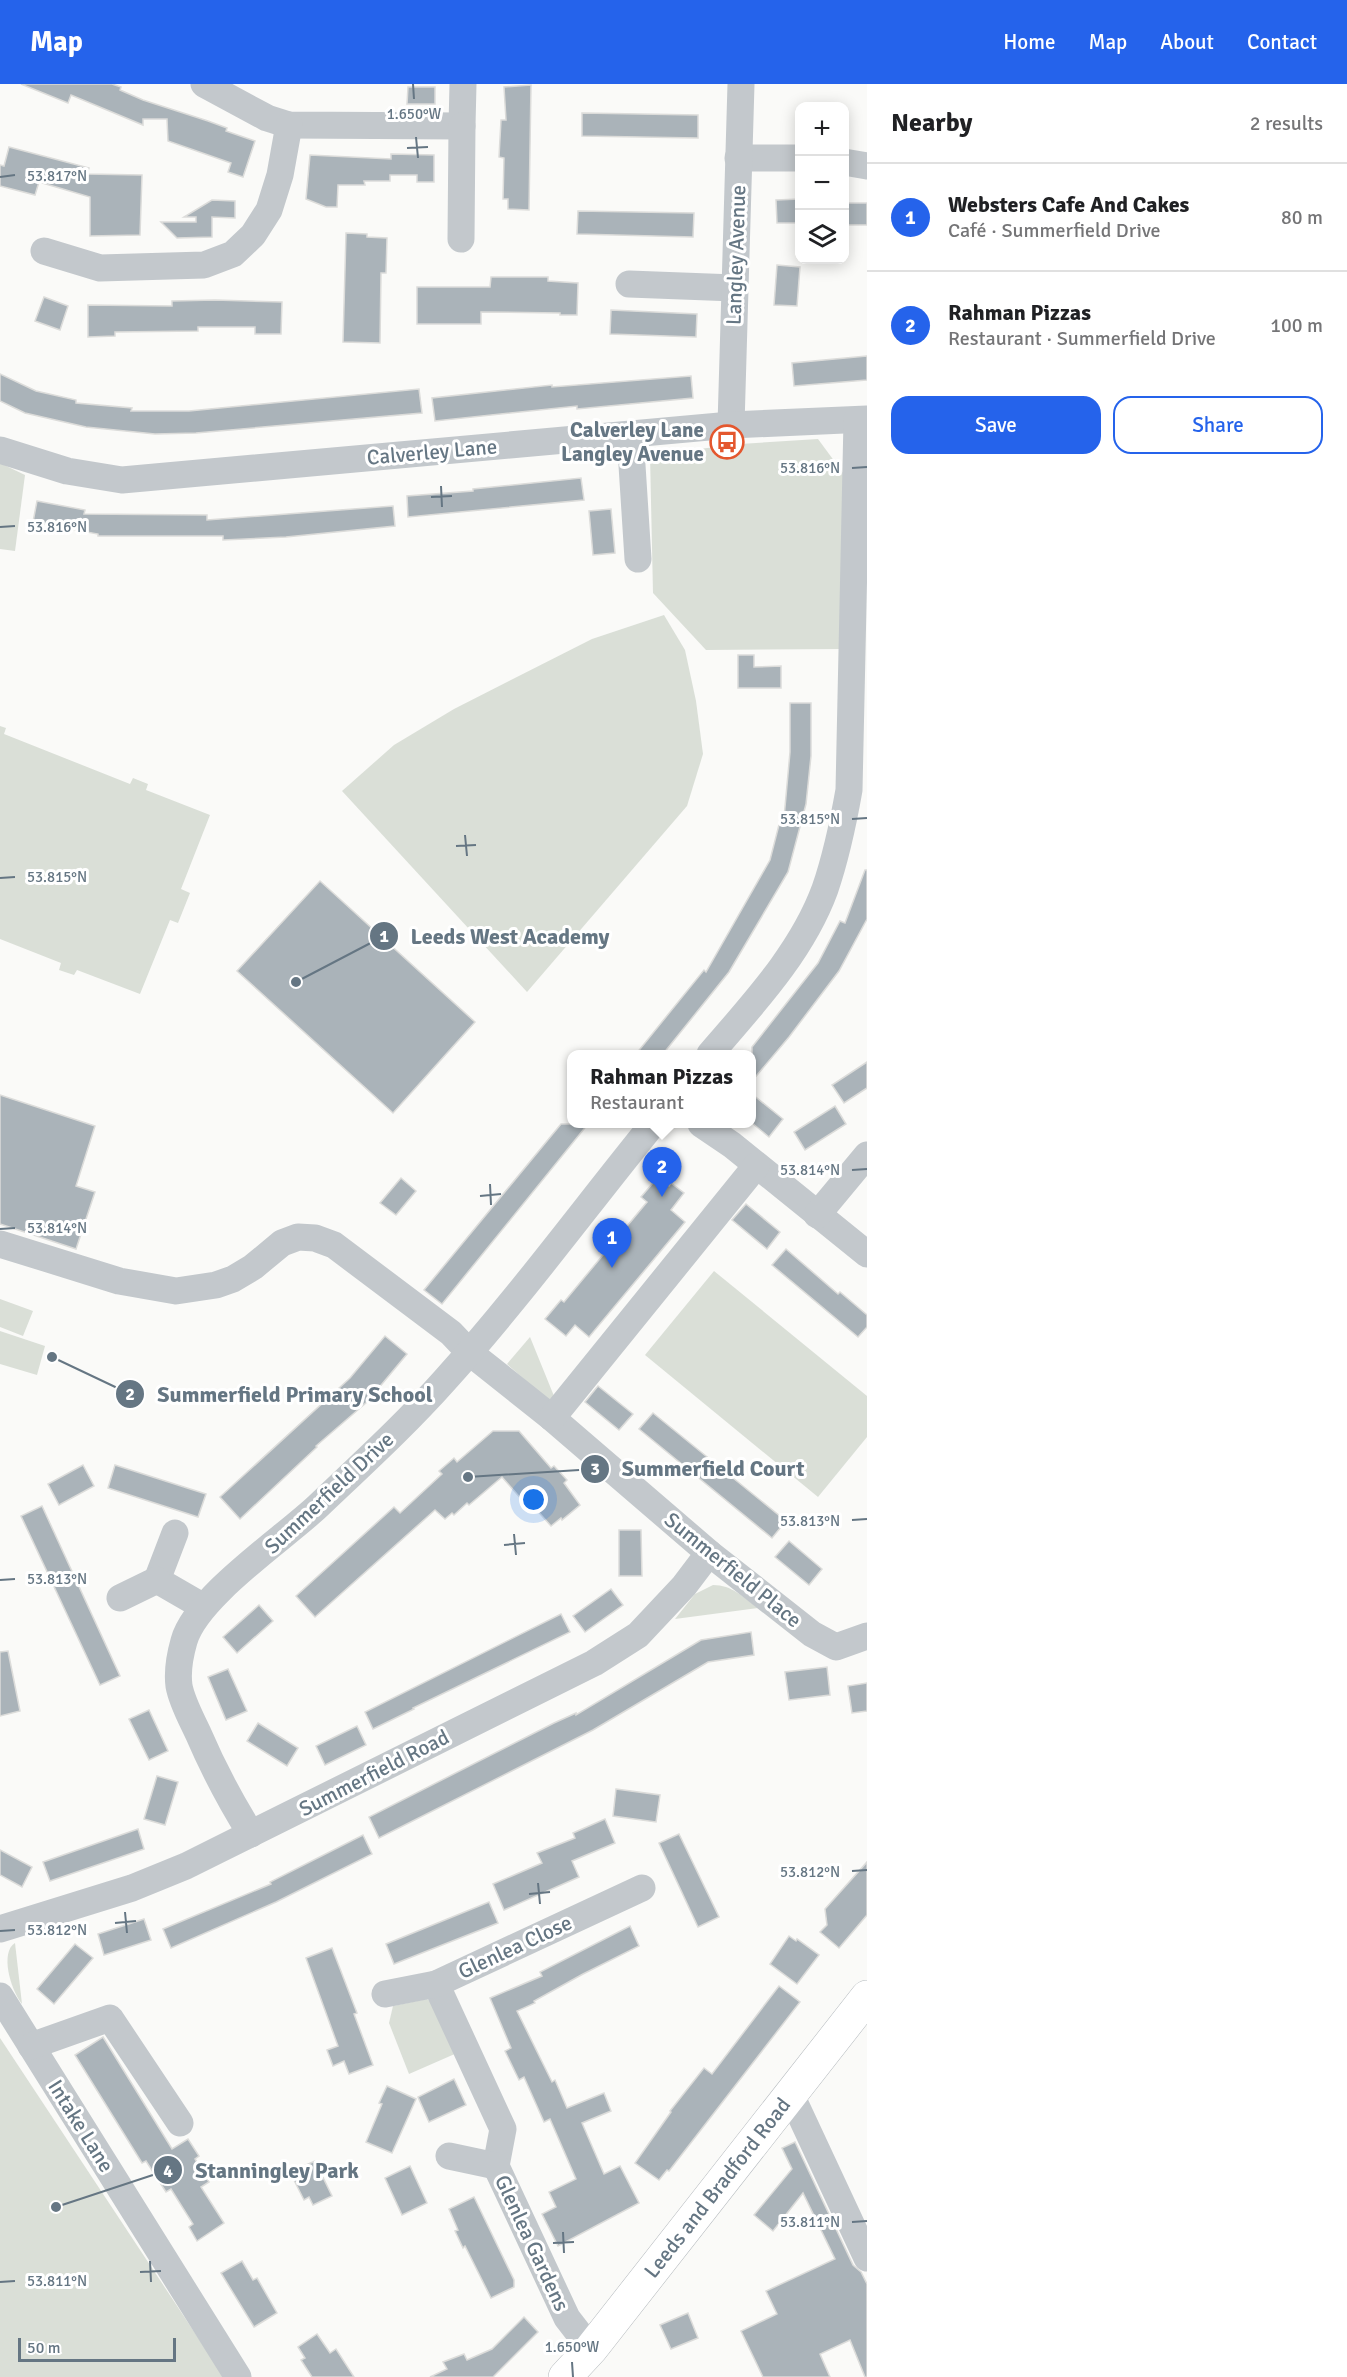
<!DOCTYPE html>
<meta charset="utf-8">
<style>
body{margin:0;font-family:Signika,sans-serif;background:#f6f6f6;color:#202124}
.controls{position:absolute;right:18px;top:18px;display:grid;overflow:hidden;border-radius:12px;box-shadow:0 3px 15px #0003}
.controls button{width:54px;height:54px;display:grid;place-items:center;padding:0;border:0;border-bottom:2px solid #e0e0e0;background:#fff;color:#202124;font:30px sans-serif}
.scale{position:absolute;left:18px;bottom:15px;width:158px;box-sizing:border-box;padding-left:6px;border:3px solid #657683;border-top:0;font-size:16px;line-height:21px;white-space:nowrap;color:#657683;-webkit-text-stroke:4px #fff;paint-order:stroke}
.you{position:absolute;left:534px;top:1416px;width:21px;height:21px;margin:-15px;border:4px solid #fff;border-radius:50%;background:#1a73e8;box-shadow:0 0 0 9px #1a73e833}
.badge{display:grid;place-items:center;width:39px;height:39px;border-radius:50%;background:#2563eb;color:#fff;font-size:20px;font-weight:700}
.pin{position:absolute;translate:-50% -50px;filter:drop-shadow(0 2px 3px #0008)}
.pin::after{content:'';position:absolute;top:32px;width:21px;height:18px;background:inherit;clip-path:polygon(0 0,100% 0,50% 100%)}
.popup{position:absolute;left:567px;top:966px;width:189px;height:78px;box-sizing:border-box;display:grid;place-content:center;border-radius:12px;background:#fff;filter:drop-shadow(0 2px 4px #0005);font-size:20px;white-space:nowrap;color:#757577}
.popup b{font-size:22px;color:#202124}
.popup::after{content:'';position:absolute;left:50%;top:100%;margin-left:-12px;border:12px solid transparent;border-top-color:#fff}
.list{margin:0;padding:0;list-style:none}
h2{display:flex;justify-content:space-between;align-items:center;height:78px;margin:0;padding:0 24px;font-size:26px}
h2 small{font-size:20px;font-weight:400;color:#757577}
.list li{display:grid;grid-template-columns:39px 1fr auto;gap:18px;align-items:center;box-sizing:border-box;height:108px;padding:0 24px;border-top:2px solid #e0e0e0}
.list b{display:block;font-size:22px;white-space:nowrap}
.list p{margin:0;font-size:20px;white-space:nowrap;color:#757577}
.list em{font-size:20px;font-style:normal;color:#757577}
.actions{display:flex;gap:12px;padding:18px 24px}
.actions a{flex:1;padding:14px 0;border:2px solid #2563eb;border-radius:18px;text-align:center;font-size:21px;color:#2563eb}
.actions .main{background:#2563eb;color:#fff}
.icon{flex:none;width:33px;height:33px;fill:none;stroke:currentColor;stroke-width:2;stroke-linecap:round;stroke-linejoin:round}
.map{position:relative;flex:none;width:867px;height:2293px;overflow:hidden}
header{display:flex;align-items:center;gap:36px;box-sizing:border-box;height:84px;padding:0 30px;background:#2563eb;color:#fff}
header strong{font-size:28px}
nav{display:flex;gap:33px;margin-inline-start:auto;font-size:21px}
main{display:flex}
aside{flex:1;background:#fff}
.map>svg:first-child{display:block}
.green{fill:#dadfd7}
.building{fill:#aab3b9;stroke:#dcdcda;stroke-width:1.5}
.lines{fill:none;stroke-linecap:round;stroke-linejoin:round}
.major-casing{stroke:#b5babe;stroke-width:34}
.minor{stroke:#c3c8cc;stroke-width:27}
.major{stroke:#fff;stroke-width:33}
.ticks{fill:none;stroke:#657683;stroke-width:2}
.labels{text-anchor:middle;stroke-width:6;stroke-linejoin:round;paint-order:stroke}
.street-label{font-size:21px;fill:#657683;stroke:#fff}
.poi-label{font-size:21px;font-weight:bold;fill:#657683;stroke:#fff;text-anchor:end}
.ticks-label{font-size:15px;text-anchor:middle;fill:#657683;stroke:#fff;stroke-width:6;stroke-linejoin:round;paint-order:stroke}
.leader{fill:none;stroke:#657683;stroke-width:2}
.callout-dot{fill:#657683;stroke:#fff;stroke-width:2}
.mark-label{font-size:18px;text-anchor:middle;font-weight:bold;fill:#fff}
.callout-label{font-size:22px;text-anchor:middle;font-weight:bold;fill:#657683;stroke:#fff;stroke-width:6;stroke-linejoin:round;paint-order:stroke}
</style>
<header>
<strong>Map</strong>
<nav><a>Home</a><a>Map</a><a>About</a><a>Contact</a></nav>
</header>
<main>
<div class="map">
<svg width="867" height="2293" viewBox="0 0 867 2293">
<rect width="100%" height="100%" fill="#fafaf8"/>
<!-- green -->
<g class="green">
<path d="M818,355L849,397L844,565L706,566L653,509L650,371L740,360Z"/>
<path d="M0,379L25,391L15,467L0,465Z"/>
<path d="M664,531L685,566L696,617L703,670L687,722L527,908L342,707L394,661L454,625L592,555Z"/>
<path d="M0,642L6,644L4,650L130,700L133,694L148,700L146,706L210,731L181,805L190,809L178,839L170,836L140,910L77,886L74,891L59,886L61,879L0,855Z"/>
<path d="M714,1187L867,1312V1353L818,1413L645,1271Z"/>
<path d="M0,1215L33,1227L23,1252L0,1243Z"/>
<path d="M0,1247L45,1262L37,1291L0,1280Z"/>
<path d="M530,1253L554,1312L550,1318L507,1280Z"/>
<path d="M713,1501C732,1501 743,1513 758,1524L675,1535L695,1510Z"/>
<path d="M15,1859L22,1920C10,1905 0,1868 15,1859Z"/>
<path d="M427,1915L434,1920L457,1969L409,1990L389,1939L393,1922Z"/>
<path d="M0,1954L224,2293H0Z"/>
</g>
<!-- building -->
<g class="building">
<path d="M21,0H112L121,3L120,6L143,16L208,37L227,44L226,47L255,57L243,93L228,88L231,79L168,57L167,35H143V41L71,11L68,19Z"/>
<path d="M531,1L529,126L508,125V115H503L504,74L499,73L501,36H506L504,3Z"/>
<path d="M408,3H435V20H407Z"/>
<path d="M582,29L698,31V54L582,52Z"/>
<path d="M9,63L89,84L87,90L142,91L140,151L90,152V113L39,98L35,111L0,102V81L4,82Z"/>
<path d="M391,70L434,71V98H417V91H390V97H364L365,101H338L337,123H326L306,115L310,71L391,75Z"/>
<path d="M800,115V139H777L776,116Z"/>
<path d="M212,116L235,117V134L212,133V153L177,154L161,138H196V133H184Z"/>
<rect x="844" y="119" width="23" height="22"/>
<path d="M578,127L694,129L693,153L577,150Z"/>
<path d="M346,149L367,150V153L387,154L386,189H381L380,259L343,258Z"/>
<path d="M777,181L800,183L797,222L774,221Z"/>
<path d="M491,193H548V197L578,199L577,231H560V229L481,228V240H417V203H490Z"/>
<path d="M44,213L68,222L60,246L35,237Z"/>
<path d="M215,216L282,218L281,250H255V243H198V247L115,248V252L88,253V221L172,222V217Z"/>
<path d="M611,226L697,230L696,253L610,250Z"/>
<path d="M867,272V296L794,302L792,279Z"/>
<path d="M0,290L36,307L76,316V319L132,324L131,327H189L419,305L422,329L196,349L155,350L86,343L25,329L0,317Z"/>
<path d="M691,292L693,314L577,325V322L435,337L432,314L552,301V303Z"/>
<path d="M581,394L584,416L408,433L407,412L473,407V405Z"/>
<path d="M37,417L85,426L84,430L207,431V436L393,422L395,442L286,453L223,456V452H98V450L33,438Z"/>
<path d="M611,425L615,469L593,471L589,427Z"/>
<path d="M738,571H754V583L781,582V604H738Z"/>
<path d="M790,619H811V672L806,720L788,788L729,888L663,970H636L704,886L706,888L770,776L781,733L784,734L790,668Z"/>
<path d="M865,786H867V835L839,887L789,953L752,997V963L818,879L840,837L845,839Z"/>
<path d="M320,797L475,938L393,1029L237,887Z"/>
<path d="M867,978V1004L844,1019L832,1001Z"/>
<path d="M752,1010L783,1035L769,1053L752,1039Z"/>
<path d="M0,1011L95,1042L76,1102L95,1108L76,1165L0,1140Z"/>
<path d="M835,1022L846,1040L805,1066L794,1048Z"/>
<path d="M561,1040H588L442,1220L424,1206Z"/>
<path d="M658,1093L669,1102L671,1099L684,1109L671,1126L685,1138L589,1253L575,1241L566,1252L545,1235L561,1216L564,1218L647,1118L641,1113Z"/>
<path d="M401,1094L416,1107L396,1131L380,1119Z"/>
<path d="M746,1120L780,1148L767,1165L732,1136Z"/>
<path d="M786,1165L838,1210L840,1208L867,1231V1243L858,1253L772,1181Z"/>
<path d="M385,1252L407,1270L367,1318L316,1362L317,1363L240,1435L220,1413L350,1294Z"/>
<path d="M598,1302L633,1330L619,1346L585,1318Z"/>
<path d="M653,1329L786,1437L772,1454L639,1345Z"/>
<path d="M493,1347H519L551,1384L554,1382L567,1396L564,1399L580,1421L562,1436L561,1434L551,1442L534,1423L531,1426L502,1393L469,1421L467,1419L454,1431L452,1429L445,1435L435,1426L315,1533L296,1512L394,1423L400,1429L442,1390L439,1387L454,1374L457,1378Z"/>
<path d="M83,1381L94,1402L59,1421L48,1400Z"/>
<path d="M115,1381L206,1410L198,1433L108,1404Z"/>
<path d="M42,1422L120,1592L100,1601L21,1432Z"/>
<path d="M619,1446H641L642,1492H619Z"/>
<path d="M789,1457L822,1485L809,1501L775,1473Z"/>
<path d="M611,1505L623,1521L585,1548L573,1532Z"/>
<path d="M259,1521L273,1537L237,1569L223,1553Z"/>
<path d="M561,1530L570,1548L413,1624L414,1625L373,1645L365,1628Z"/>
<path d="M751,1548L754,1571L708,1578L593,1646L379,1754L369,1733L554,1639L576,1629V1631L701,1556Z"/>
<path d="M8,1567L20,1627L0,1632V1568Z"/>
<path d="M827,1583L830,1611L789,1616L785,1588Z"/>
<path d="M228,1585L247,1627L226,1636L208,1593Z"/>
<path d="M867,1599V1627L852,1629L848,1602Z"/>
<path d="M149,1626L168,1667L149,1676L129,1635Z"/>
<path d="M258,1639L298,1664L287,1682L247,1657Z"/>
<path d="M357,1642L366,1661L325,1681L316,1662Z"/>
<path d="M157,1692L178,1698L165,1741L144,1735Z"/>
<path d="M616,1705L660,1711L656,1738L613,1732Z"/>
<path d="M605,1735L615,1759L572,1777L579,1793L504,1826L493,1800L542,1779L537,1769L575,1754L573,1749Z"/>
<path d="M138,1745L144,1765L50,1797L43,1778Z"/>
<path d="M679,1750L719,1833L698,1843L659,1759Z"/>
<path d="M363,1751L372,1770L276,1818L171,1864L163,1845L271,1800L270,1798Z"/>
<path d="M0,1766L32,1783L22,1803L0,1791Z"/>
<path d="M867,1778V1831L839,1864L820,1848L827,1841L825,1825Z"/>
<path d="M489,1818L498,1839L394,1880L386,1860Z"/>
<path d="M144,1835L151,1856L104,1871L98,1850Z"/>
<path d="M630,1842L639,1862L583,1890L534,1917L535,1919L517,1927L552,1998L555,1996L567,2024L604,2009L611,2027L582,2039L604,2090L620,2082L639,2119L558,2162L542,2130L556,2123L549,2108L576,2095L550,2035L544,2038L524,1993L519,1996L505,1967L511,1964L490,1914L542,1892L540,1888Z"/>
<path d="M789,1852L796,1857L797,1855L819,1871L797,1900L770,1880Z"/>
<path d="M75,1860L93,1874L54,1920L37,1905Z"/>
<path d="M332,1864L357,1929L354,1930L373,1981L349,1990L344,1977L333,1982L327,1966L338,1962L306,1874Z"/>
<path d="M779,1902L800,1918L669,2087L667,2086L659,2096L635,2079L671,2028L670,2027L704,1984L712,1990Z"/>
<path d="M103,1953L172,2065L188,2055L199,2072L195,2075L209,2098L201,2103L224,2139L197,2157L189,2143L193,2140L171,2105L166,2108L146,2077L142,2079L75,1971Z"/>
<path d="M454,1995L466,2021L429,2038L418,2013Z"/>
<path d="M387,2002L416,2015L392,2069L366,2058L382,2020L379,2019Z"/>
<path d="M795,2058L853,2181L861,2188L867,2200V2293H865L850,2256L820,2270L830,2293H763L741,2247L777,2230L766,2207L835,2175L803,2109L773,2147L754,2131L792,2085L782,2064Z"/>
<path d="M315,2077L332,2112L313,2121L309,2113L304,2116L290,2088Z"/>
<path d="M410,2082L427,2119L402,2131L385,2094Z"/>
<path d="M474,2113L514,2196V2203L491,2214L465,2162L463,2164L455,2147L458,2146L449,2125Z"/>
<path d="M242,2177L253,2196L257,2194L277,2229L254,2243L221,2189Z"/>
<path d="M688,2229L698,2254L671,2265L660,2241Z"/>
<path d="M524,2233L538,2248L493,2293H430L447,2285L443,2278L464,2270L467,2276L492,2265Z"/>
<path d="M317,2250L330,2269L336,2265L354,2293H312L301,2276L305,2274L298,2263Z"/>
</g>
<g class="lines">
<defs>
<g id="major">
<path id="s1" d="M565,2293L591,2265L867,1913"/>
</g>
</defs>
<!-- major casing -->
<use href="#major" class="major-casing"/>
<!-- minor -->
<g class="minor">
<path d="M204,0L267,34L289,41L462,42L463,0"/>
<path d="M738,74H800"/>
<path d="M844,78L867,82"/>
<path d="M461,155L462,42"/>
<path d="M44,167L100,184L204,181L233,170L253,151L269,126L280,91L289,41"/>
<path d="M629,200L735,204"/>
<path d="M731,341L741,0"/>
<path d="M630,350L638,475"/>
<path d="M0,366L67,387L122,396L731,341L867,335"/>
<path d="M710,970C753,920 802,868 825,805C836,773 843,740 849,706L857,336"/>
<path d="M701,1040L732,1061L867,1170"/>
<path d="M817,1131L867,1071"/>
<path d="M0,1160L119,1197L176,1207L216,1201L233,1195L253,1183L282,1159L298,1153L315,1154L334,1161L451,1249L469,1268L552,1334L709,1469L812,1550L836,1563L867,1552"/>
<path d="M552,1334L756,1082"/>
<path d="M175,1449L157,1496L202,1522"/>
<path d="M120,1514L157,1496"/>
<path d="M251,1750C231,1718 213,1684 198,1649C191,1634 182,1618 179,1602C177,1587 180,1571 184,1557C196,1513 283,1455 318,1422C361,1381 405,1341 445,1296C518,1215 584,1125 653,1040"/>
<path d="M0,1845L132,1804L186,1782L594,1579L638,1551L684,1502L709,1469"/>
<path d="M436,1900L503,2045L496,2082L567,2234L591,2265"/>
<path d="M385,1910L436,1900L642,1804"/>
<path d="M0,1912L238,2293"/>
<path d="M31,1962L110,1934L180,2039"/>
<path d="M791,2011L867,2174"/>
<path d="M449,2072L496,2082"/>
</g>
<!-- major -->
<use href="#major" class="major"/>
</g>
<!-- ticks -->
<path class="ticks" d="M413,0L414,15M416,53L418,74M407,64L428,63M0,93L15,91M852,384L867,383M441,402L442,423M431,413L452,412M0,443L15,442M852,735L867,734M465,751L467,772M456,762L476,761M0,794L15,793M852,1086L867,1085M490,1100L491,1121M480,1112L501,1110M0,1145L15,1144M852,1436L867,1435M514,1450L516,1471M504,1461L525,1459M0,1496L15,1495M852,1787L867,1786M538,1799L540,1820M529,1810L550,1808M125,1828L127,1849M115,1839L136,1837M0,1847L15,1846M852,2138L867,2137M563,2148L564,2169M553,2159L574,2158M150,2177L151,2198M140,2188L161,2187M0,2198L15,2197M572,2278L573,2293"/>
<!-- icons -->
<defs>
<symbol id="bus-ring" viewBox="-11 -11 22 22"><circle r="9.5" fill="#fff" stroke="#e4572e" stroke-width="1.5"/><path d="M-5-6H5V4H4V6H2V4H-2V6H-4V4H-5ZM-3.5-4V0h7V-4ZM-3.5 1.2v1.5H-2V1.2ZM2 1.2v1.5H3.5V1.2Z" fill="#e4572e"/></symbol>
</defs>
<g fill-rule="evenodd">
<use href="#bus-ring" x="708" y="339" width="38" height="38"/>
</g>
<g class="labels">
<!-- street labels -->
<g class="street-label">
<text transform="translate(736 171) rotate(-88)" y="7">Langley Avenue</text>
<text transform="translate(432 368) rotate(-5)" y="7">Calverley Lane</text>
<text transform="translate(329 1409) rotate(-43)" y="7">Summerfield Drive</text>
<text transform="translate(733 1486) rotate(39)" y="7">Summerfield Place</text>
<text transform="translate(374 1689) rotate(-27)" y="7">Summerfield Road</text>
<text transform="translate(515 1863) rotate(-25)" y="7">Glenlea Close</text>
<text transform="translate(81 2042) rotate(58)" y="7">Intake Lane</text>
<text dy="7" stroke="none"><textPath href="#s1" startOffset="243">Leeds and Bradford Road</textPath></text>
<text transform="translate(532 2159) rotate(65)" y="7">Glenlea Gardens</text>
</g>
<!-- poi labels -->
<g class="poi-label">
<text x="704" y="353">Calverley Lane<tspan x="704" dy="24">Langley Avenue</tspan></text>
</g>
</g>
<g class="ticks-label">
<text x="414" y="35">1.650°W</text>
<text x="57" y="97">53.817°N</text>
<text x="810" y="389">53.816°N</text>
<text x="57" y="448">53.816°N</text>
<text x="810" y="740">53.815°N</text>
<text x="57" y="798">53.815°N</text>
<text x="810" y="1091">53.814°N</text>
<text x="57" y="1149">53.814°N</text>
<text x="810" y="1442">53.813°N</text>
<text x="57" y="1500">53.813°N</text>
<text x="810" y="1793">53.812°N</text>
<text x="57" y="1851">53.812°N</text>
<text x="810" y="2143">53.811°N</text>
<text x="57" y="2202">53.811°N</text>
<text x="572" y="2268">1.650°W</text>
</g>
<!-- callouts -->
<path class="leader" d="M296 898L384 852M52 1273L130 1310M468 1393L595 1385M56 2123L168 2086"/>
<g class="callout-dot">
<circle cx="296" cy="898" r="6"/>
<circle cx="52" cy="1273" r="6"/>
<circle cx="468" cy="1393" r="6"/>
<circle cx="56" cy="2123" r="6"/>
<circle cx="384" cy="852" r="15"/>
<circle cx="130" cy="1310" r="15"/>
<circle cx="595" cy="1385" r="15"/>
<circle cx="168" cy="2086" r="15"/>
</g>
<g class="mark-label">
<text x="384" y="858">1</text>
<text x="130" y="1316">2</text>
<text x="595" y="1391">3</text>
<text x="168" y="2093">4</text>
</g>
<g class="callout-label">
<text x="510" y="860">Leeds West Academy</text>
<text x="295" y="1318">Summerfield Primary School</text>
<text x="713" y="1392">Summerfield Court</text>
<text x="277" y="2094">Stanningley Park</text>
</g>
</svg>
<div class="controls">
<button>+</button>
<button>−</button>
<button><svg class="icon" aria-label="layers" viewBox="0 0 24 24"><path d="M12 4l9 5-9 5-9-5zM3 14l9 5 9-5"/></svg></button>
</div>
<div class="scale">50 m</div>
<div class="you"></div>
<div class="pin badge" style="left:612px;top:1184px">1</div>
<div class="pin badge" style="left:662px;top:1113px">2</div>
<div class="popup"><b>Rahman Pizzas</b>Restaurant</div>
</div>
<aside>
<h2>Nearby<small>2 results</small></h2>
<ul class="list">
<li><span class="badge">1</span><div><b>Websters Cafe And Cakes</b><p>Café · Summerfield Drive</p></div><em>80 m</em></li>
<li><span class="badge">2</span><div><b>Rahman Pizzas</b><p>Restaurant · Summerfield Drive</p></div><em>100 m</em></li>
</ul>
<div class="actions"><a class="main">Save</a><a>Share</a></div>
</aside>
</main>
